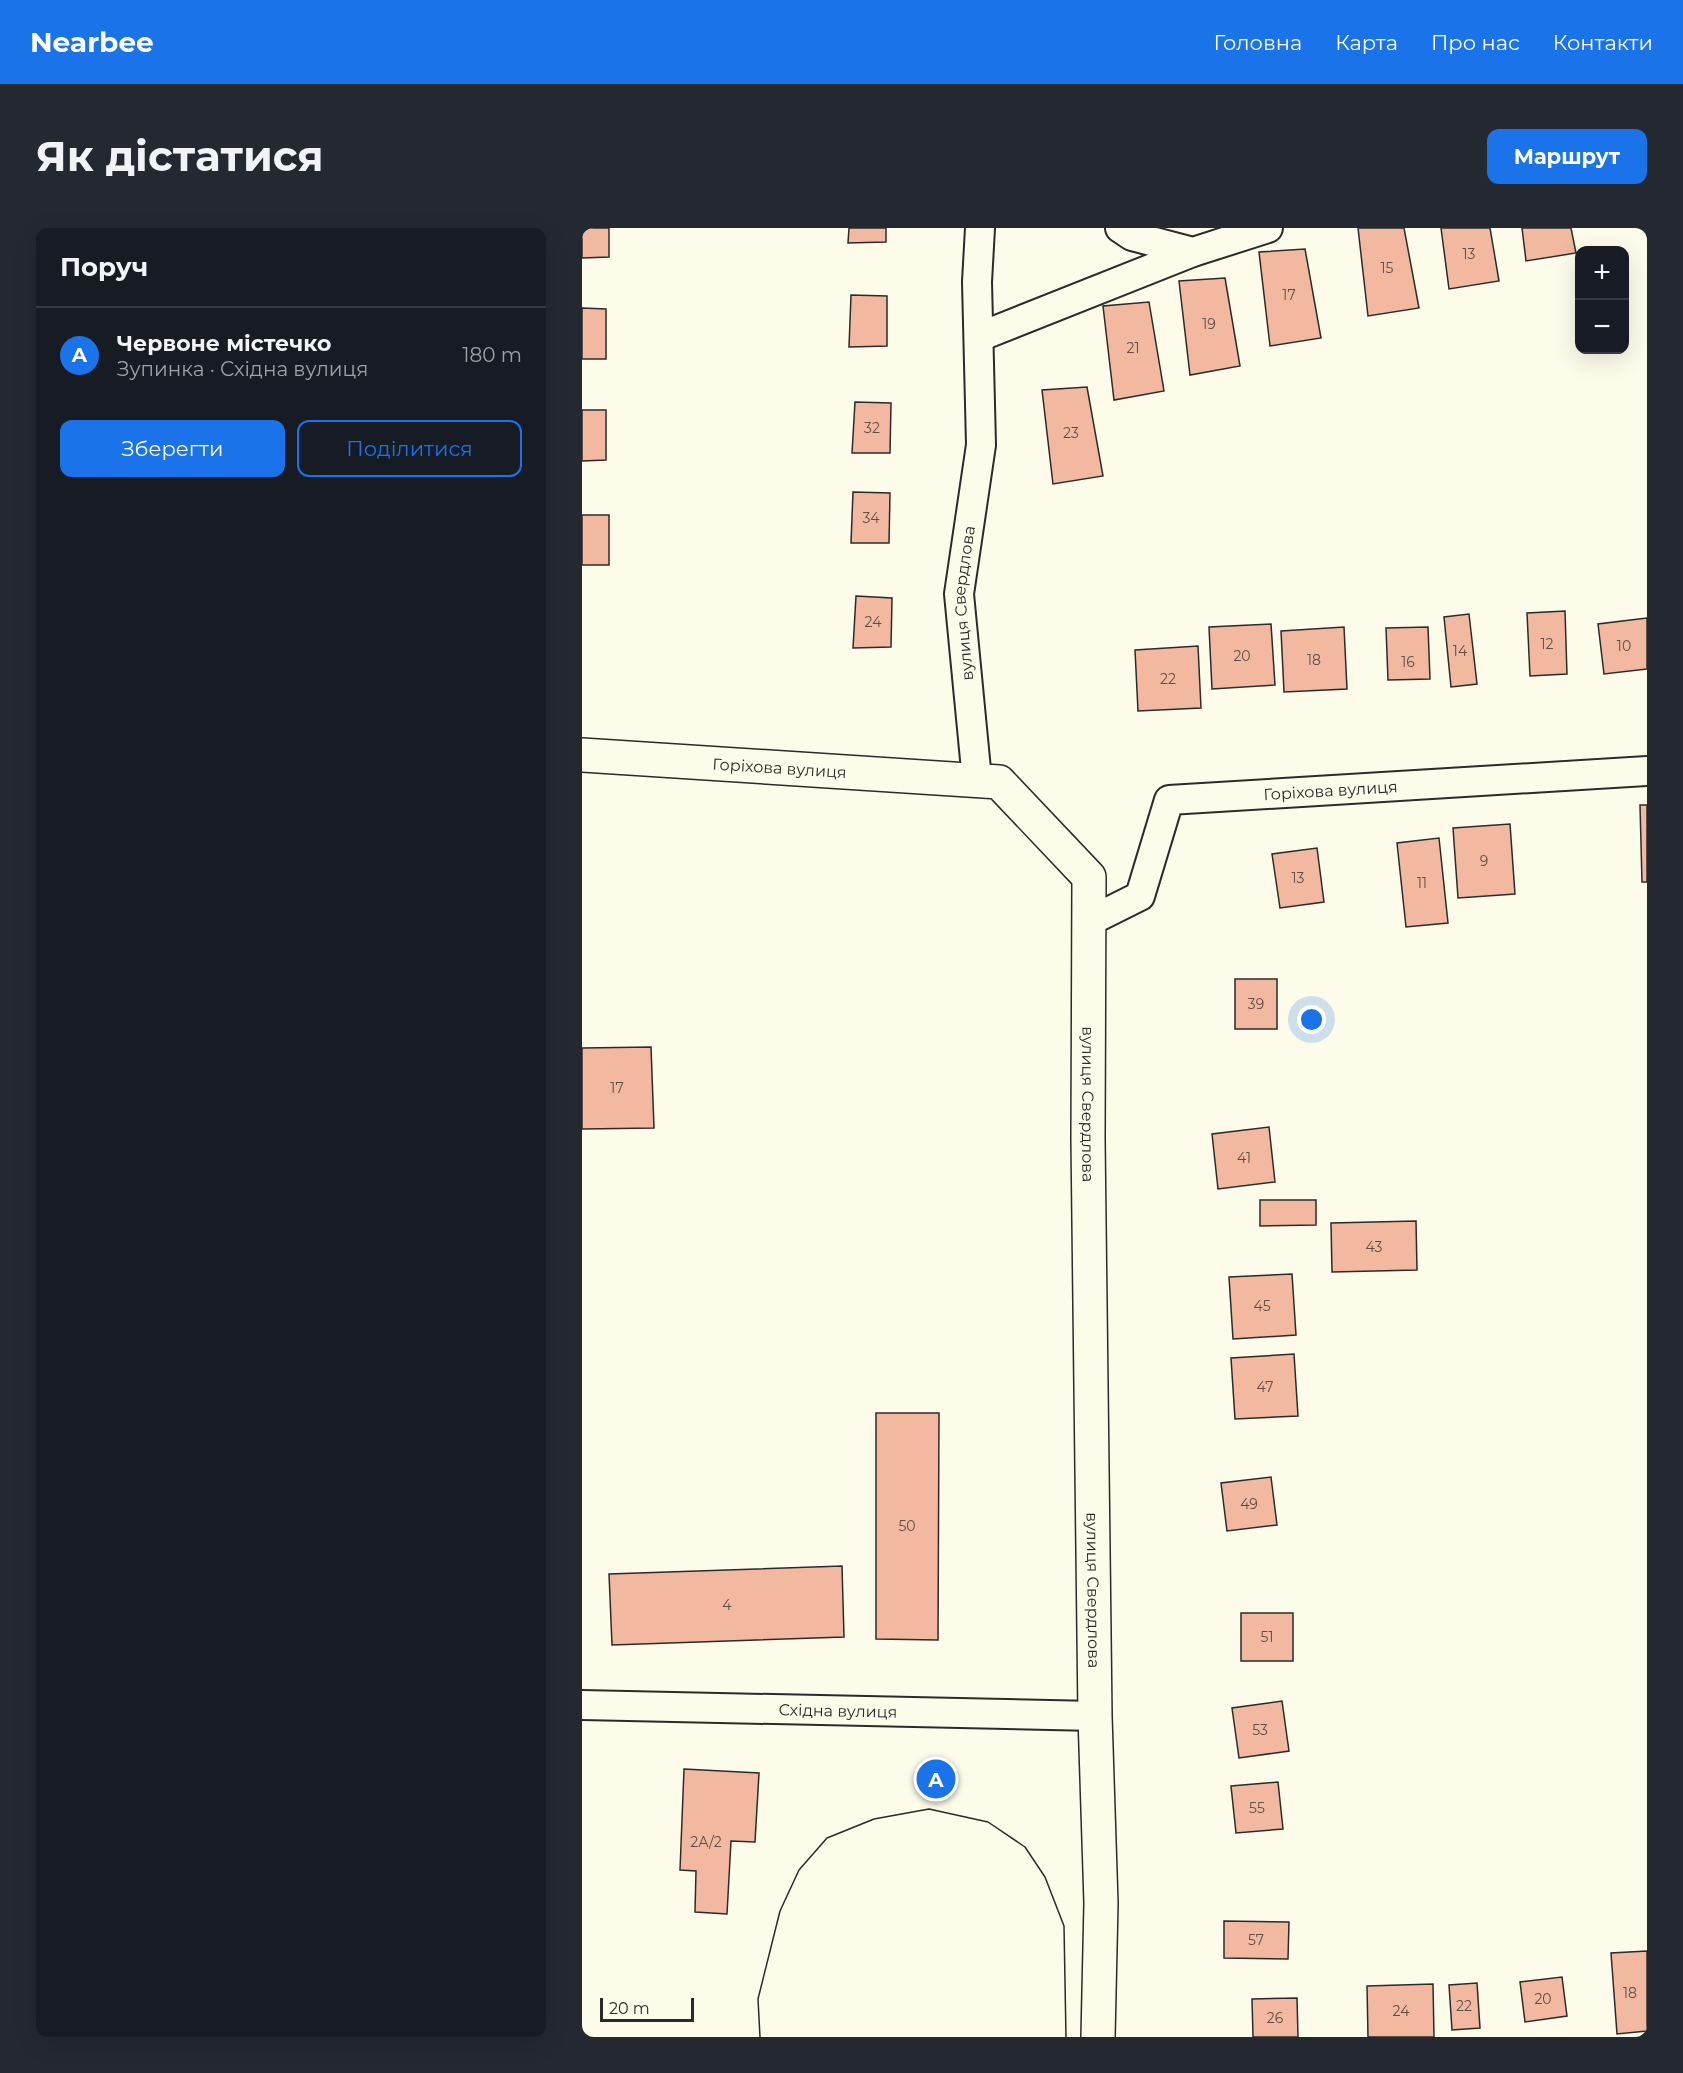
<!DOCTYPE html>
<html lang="uk">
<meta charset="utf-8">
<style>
body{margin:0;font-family:Montserrat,sans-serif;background:#242831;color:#f1f3f6}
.controls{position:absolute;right:18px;top:18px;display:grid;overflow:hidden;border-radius:12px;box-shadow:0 6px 24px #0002}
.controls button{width:54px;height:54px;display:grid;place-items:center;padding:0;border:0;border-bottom:2px solid #363941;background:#171b24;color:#f1f3f6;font:30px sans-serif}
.scale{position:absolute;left:18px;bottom:15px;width:94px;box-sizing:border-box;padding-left:6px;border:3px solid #2b2b2b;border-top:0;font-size:16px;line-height:21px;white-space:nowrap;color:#2b2b2b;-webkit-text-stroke:4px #fdfbea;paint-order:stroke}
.you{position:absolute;left:730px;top:792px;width:21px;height:21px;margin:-15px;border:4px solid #fff;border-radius:50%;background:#1a73e8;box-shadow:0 0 0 9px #1a73e833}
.badge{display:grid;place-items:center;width:39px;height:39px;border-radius:50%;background:#1a73e8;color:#fff;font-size:20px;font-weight:700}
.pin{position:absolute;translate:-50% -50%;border:3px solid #fff;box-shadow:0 2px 6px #0006}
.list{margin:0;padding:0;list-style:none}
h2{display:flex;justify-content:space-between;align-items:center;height:78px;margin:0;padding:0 24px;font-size:26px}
h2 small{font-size:20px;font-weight:400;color:#9ea1a6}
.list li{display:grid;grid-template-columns:39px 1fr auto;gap:18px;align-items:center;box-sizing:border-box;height:96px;padding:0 24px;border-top:2px solid #363941}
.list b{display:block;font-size:22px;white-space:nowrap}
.list p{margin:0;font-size:20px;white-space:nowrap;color:#9ea1a6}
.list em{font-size:20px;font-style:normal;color:#9ea1a6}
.actions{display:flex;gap:12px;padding:18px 24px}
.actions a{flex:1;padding:14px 0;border:2px solid #1a73e8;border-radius:12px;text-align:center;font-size:21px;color:#1a73e8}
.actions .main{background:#1a73e8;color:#fff}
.map{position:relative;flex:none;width:1065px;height:1809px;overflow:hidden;border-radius:12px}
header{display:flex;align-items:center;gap:36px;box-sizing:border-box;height:84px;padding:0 30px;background:#1a73e8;color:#fff}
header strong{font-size:28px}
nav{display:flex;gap:33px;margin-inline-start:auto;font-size:21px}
.intro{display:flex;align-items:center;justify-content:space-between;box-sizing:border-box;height:144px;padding:0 36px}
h1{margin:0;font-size:42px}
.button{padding:15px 27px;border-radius:12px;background:#1a73e8;color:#fff;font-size:21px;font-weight:700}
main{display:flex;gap:36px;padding:0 36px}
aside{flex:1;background:#171b24;border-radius:12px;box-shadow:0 6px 24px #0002}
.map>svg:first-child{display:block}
.building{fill:#f2b8a0;stroke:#2b2b2b;stroke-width:1.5}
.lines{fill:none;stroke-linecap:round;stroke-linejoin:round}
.street-casing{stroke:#2b2b2b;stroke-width:32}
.secondary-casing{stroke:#2b2b2b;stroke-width:36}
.street{stroke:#fdfbea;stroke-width:28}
.secondary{stroke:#fdfbea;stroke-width:33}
.tram{stroke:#2b2b2b;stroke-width:1.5}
.labels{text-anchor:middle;stroke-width:4.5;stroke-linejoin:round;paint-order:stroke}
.number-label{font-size:14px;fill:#5d4e48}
.street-label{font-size:16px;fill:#2b2b2b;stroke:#fdfbea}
</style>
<header>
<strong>Nearbee</strong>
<nav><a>Головна</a><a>Карта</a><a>Про нас</a><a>Контакти</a></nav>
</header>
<div class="intro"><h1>Як дістатися</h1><a class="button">Маршрут</a></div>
<main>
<aside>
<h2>Поруч<small></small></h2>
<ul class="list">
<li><span class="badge">A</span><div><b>Червоне містечко</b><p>Зупинка · Східна вулиця</p></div><em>180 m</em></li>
</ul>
<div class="actions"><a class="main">Зберегти</a><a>Поділитися</a></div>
</aside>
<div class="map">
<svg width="1065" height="1809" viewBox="0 0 1065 1809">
<rect width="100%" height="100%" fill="#fdfbea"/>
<!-- building -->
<g class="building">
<path d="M0,0H27V29L0,30Z"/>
<path d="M267,0H304V14L266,15Z"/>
<path d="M776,0H822L837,80L786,88Z"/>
<path d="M859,0H908L917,53L867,61Z"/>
<path d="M940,0H989L994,25L944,33Z"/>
<path d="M723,21L739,110L688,118L677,24Z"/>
<path d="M643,50L658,138L608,147L597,53Z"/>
<path d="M269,67L305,68V118L267,119Z"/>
<path d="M567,74L582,163L532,172L521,78Z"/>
<path d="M0,80L24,81V131H0Z"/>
<path d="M505,159L521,248L471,256L460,162Z"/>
<path d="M273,174L309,175L308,225H270Z"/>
<path d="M0,182H24V232L0,233Z"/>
<path d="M271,264L308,265L307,315H269Z"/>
<rect x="0" y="287" width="27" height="50"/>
<path d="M274,368L310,370L309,419L271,420Z"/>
<path d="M983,383L985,446L948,448L945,385Z"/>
<path d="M887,386L895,456L869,459L862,389Z"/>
<path d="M1065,390V441L1022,446L1016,396Z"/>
<path d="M689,396L693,457L630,461L627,399Z"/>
<path d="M762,399L765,461L702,464L699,403Z"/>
<path d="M846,399L848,451L806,452L804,400Z"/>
<path d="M616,418L619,480L556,483L553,422Z"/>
<path d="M1058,577H1065V654H1060Z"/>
<path d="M928,596L933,666L876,670L871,600Z"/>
<path d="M857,610L866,695L824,699L815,615Z"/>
<path d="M735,620L742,674L698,680L690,626Z"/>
<rect x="653" y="751" width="42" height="50"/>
<path d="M69,819L72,900L0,901V820Z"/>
<path d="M687,899L693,954L636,961L630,906Z"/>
<path d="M678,972H734V997L678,998Z"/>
<path d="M834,993L835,1042L750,1044L749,995Z"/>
<path d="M710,1046L714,1107L651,1111L647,1049Z"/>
<path d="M712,1126L716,1188L653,1191L649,1130Z"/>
<path d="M294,1185H357L356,1412L294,1411Z"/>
<path d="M689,1249L695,1297L645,1303L639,1255Z"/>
<path d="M260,1338L262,1409L30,1417L27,1346Z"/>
<rect x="659" y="1385" width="52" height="48"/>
<path d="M700,1473L707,1523L657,1530L650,1480Z"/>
<path d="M102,1541L177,1545L173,1614L149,1613L145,1686L113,1684L114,1643L98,1642Z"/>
<path d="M696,1554L701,1601L654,1605L649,1558Z"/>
<path d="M642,1693L707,1694L706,1731L642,1730Z"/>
<path d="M1065,1723V1803L1035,1806L1029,1725Z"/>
<path d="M980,1749L985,1788L943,1794L938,1754Z"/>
<path d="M895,1755L898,1800L870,1802L867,1757Z"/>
<path d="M851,1756L852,1809H786L785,1758Z"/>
<path d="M715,1770L716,1809H671L670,1771Z"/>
</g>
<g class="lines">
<defs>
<g id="street">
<path d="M538,0L550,8L611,24L686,0"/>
<path d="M397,109L611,24"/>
<path id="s1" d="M395,552L377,366L399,217L395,54L398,0"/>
<path id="s2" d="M508,693L558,668L587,572L1065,543"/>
<path id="s3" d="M0,1477L513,1488"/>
</g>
<g id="secondary">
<path id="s4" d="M0,527L417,554L507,649L506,911L513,1488L519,1675L516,1809"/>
</g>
</defs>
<!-- street casing -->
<use href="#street" class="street-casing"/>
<!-- secondary casing -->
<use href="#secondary" class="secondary-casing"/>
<!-- street -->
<use href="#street" class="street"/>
<!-- secondary -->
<use href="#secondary" class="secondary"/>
<!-- tram -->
<path class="tram" d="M178,1809L176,1771L198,1683L217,1642L245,1610L292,1591L347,1581L406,1594L443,1619L463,1649L482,1698L484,1809"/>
</g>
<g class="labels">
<!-- number labels -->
<g class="number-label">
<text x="887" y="31">13</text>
<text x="805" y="45">15</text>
<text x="707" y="72">17</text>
<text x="627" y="101">19</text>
<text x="551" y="125">21</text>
<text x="290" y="205">32</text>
<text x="489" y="210">23</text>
<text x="289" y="295">34</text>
<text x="291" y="399">24</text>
<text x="965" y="421">12</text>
<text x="1042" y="423">10</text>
<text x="878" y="428">14</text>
<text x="660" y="433">20</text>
<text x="732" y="437">18</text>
<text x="826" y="439">16</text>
<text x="586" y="456">22</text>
<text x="902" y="638">9</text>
<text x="716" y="655">13</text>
<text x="840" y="660">11</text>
<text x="674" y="781">39</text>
<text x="35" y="865">17</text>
<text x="662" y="935">41</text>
<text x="792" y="1024">43</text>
<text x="680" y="1083">45</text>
<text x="683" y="1164">47</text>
<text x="667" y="1281">49</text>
<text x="325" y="1303">50</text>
<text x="145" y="1382">4</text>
<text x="685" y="1414">51</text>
<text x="678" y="1507">53</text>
<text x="675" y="1585">55</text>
<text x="124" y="1619">2А/2</text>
<text x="674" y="1717">57</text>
<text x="1048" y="1770">18</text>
<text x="961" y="1776">20</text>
<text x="882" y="1783">22</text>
<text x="819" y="1788">24</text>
<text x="693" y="1795">26</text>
</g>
<!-- street labels -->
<g class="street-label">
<text dy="6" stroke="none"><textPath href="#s1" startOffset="178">вулиця Свердлова</textPath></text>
<text dy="6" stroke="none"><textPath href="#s4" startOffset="198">Горіхова вулиця</textPath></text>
<text dy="6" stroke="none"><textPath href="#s2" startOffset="318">Горіхова вулиця</textPath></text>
<text dy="6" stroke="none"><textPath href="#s4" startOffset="776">вулиця Свердлова</textPath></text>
<text dy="6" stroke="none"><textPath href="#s4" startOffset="1262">вулиця Свердлова</textPath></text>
<text dy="6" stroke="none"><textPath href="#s3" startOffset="256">Східна вулиця</textPath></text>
</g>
</g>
</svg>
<div class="controls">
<button>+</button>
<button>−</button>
</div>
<div class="scale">20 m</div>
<div class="you"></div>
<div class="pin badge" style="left:354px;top:1551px">A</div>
</div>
</main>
